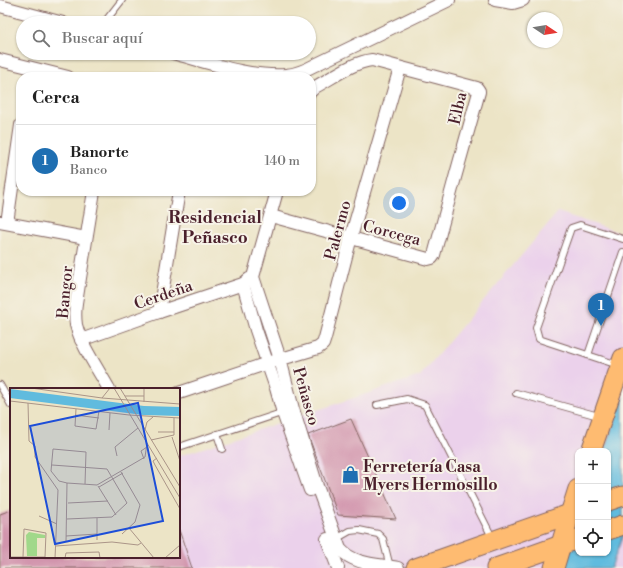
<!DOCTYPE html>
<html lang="es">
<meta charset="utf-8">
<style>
body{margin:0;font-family:"Libre Bodoni",serif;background:#f6f6f6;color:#222}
.controls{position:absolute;right:12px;bottom:12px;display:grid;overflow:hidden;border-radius:8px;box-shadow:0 1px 3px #0004}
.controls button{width:36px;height:36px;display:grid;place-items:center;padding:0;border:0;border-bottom:1px solid #e0e0e0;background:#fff;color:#222;font:20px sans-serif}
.compass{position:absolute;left:527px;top:12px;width:36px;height:36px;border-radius:50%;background:#fff;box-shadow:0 1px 3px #0004;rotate:102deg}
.you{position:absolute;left:399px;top:203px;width:14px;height:14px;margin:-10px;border:3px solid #fff;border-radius:50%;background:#1a73e8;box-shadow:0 0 0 6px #1a73e833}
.badge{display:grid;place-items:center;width:26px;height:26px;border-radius:50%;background:#1f6fb2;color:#fff;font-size:13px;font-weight:700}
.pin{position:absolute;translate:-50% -33px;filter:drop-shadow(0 1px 2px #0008)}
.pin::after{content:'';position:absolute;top:21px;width:14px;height:12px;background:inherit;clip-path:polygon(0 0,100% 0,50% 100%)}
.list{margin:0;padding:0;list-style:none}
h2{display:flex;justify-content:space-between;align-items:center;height:52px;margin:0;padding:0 16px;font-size:17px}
h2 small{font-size:13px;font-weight:400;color:#767676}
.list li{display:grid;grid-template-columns:26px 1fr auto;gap:12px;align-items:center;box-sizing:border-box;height:72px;padding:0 16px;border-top:1px solid #e0e0e0}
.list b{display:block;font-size:15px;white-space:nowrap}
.list p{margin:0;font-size:13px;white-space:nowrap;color:#767676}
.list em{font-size:13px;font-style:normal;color:#767676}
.icon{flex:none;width:22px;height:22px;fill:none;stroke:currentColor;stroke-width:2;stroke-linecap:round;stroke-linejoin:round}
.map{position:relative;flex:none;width:623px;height:568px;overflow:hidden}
.search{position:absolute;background:#fff;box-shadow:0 1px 3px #0004;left:16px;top:16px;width:300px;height:44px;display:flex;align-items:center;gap:10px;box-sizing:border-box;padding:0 14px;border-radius:22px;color:#767676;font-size:15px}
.panel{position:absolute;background:#fff;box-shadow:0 1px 3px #0004;left:16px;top:72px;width:300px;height:124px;border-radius:16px}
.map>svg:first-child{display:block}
.built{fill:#ebd1eb;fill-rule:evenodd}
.water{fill:#60bbde;stroke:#556d84}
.building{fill:#d295ad}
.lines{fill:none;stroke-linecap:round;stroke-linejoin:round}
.lane-casing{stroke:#836461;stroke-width:8}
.street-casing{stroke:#836461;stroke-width:14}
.primary-casing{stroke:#836461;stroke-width:21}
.lane{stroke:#fff;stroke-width:6}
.street{stroke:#fff;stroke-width:12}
.primary{stroke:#febb71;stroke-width:19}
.labels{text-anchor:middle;stroke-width:4;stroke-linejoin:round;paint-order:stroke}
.street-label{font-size:16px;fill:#4a1f2b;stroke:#f7f3e8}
.poi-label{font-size:16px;font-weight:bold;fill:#4a1f2b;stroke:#f7f3e8;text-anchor:start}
.neighbourhood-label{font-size:17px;font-weight:bold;fill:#4a1f2b;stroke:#f7f3e8}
.inset-road{fill:none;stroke:#ab9588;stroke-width:1}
.view{fill:#1d4ed8;fill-opacity:0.15;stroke:#1d4ed8;stroke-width:2}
.inset-edge{fill:none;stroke:#4a1f2b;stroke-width:2}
</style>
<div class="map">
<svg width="623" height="568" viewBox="0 0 623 568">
<rect width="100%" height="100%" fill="#f7f3e8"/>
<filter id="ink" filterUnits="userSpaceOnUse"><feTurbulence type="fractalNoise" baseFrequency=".025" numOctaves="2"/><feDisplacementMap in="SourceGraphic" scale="8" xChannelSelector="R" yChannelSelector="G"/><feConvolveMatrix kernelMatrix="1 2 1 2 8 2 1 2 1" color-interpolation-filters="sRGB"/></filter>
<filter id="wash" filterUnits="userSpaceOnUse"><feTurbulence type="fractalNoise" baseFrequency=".012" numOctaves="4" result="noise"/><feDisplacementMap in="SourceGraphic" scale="16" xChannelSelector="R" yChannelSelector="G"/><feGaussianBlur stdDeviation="0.9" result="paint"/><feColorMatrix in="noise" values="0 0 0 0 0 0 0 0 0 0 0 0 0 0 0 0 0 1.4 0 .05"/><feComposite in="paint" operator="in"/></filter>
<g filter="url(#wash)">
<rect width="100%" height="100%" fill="#ece4c6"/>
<!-- built -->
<path class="built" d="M558,212L623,234V568H0V516L11,557H179V456L420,376ZM578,451H608V553H578Z"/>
<!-- water -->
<path class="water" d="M623,397V535L611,568H563L578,526V553H608V451H604Z"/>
<g id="blocks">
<!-- building -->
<g class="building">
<path d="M351,419L396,519L338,515L308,435Z"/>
<path d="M11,510V557H179V530L192,568H0V514Z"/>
</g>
</g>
</g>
<g filter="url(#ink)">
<use href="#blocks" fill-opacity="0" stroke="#836461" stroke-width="1"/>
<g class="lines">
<defs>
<g id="lane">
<path d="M104,23L122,0"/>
<path d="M588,355L623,252"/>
<path d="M618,365L539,339L536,328L571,228L580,225L623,239"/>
<path d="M0,385L11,405"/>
<path d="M516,393L602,417"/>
<path d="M377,405L407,399L425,405L493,539"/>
<path d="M217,434L222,449"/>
<path d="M179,447L284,412"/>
<path d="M336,539L350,531L359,530L378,534L383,539L390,567"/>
</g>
<g id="street">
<path d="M495,0L513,3L523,0"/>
<path d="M0,6L63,23"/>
<path d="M173,53C206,62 251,78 286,75C296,74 306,70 315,65L449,0"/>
<path d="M0,60L68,77"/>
<path d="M94,191L76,303C75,311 75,318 76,325C82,347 98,369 109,389"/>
<path d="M277,191L253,277L280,359L293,409L317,486L340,549C354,565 378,564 398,568"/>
<path d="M271,216L428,259L432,258L434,255L456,174L479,92V91L477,88L372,60C353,62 332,78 315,87L311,91"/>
<path d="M0,222L86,238"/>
<path d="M7,223L21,125"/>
<path d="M243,284L256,330L276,388L283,413L310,490"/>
<path d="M159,312L179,191"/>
<path d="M81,340L159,312L243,284L249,279"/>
<path d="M179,393L268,363L318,348L323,344L325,338L351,237L400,68"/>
<path d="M327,539L338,568"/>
</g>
<g id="primary">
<path d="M591,451L623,358"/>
<path d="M608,501L623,496"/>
<path d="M608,530L623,525"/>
<path d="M416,568L578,511"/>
<path d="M496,568L578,539"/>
<path d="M554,568L570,514L578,489"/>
</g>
</defs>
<!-- lane casing -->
<use href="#lane" class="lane-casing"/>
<!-- street casing -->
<use href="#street" class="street-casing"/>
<!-- primary casing -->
<use href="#primary" class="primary-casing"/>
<!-- lane -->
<use href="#lane" class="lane"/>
<!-- street -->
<use href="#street" class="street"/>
<!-- primary -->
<use href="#primary" class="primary"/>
</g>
</g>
<!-- icons -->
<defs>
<symbol id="shop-bare" viewBox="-9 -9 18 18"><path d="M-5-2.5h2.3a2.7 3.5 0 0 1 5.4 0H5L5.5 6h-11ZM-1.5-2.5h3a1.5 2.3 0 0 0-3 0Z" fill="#1f6fb2" stroke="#f7f3e8" stroke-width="2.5" paint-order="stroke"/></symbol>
</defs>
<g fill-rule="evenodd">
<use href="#shop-bare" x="338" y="462" width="25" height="25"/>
</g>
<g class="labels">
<!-- street labels -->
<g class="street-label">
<text transform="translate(457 108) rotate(-77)" y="6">Elba</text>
<text transform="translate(337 230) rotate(-75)" y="6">Palermo</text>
<text transform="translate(392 232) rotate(15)" y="6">Corcega</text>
<text transform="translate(64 292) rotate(-85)" y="6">Bangor</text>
<text transform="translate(163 294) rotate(-19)" y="6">Cerdeña</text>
<text transform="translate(307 396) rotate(74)" y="6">Peñasco</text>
</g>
<!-- poi labels -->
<g class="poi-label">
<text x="363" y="472">Ferretería Casa<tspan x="363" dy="18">Myers Hermosillo</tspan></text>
</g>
<!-- neighbourhood labels -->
<g class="neighbourhood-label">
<text x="215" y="223">Residencial<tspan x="215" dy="20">Peñasco</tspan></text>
</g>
</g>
<!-- overview -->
<g transform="translate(10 388)">
<rect width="170" height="170" fill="#ece4c6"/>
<path d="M19,144L35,147V150H27V168H17L16,147Z" fill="#a1d88a"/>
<path d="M0,1L134,18L170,19V28L133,27L0,10Z" fill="#60bbde"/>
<path class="inset-road" d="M21,0L92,10L170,16M104,0L170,110M110,0L170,99M115,8H134M92,10L100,0M0,13L119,27L170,30M134,14V0M18,15L19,53L25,58V69L48,102L45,170M66,21L65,38L86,41L89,23M65,27L89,30M99,42L100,25M135,42L137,34L143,29M148,44H164M162,49L170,73M141,52L164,47V30M107,68L105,59L128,40M147,70L143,73L145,77L170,121M134,71L131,63L137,59M42,77L97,81L117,115L102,129L57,131M111,84L130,117L125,134L112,146M75,96L76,64L43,61L41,83L49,93L57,95L87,97L135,69L137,55M88,98L106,127M89,99L113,85M58,115L98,113M29,128L47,136M87,130V152M119,140L144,170M56,148L87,146M56,154L57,95M46,158L102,154L128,157L131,155M0,169H35L36,145L14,141L13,169M55,170L56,165L89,164L90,170M155,170L170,157"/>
<path class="view" d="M128,15L153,133L45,156L20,38Z"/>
<rect width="170" height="170" class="inset-edge"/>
</g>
</svg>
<div class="controls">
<button>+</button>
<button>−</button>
<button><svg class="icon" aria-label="locate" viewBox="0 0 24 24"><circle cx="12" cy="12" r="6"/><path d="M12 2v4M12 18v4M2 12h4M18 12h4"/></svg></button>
</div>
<svg class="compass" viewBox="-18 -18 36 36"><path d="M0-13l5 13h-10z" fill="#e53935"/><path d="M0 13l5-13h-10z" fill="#767676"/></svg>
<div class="you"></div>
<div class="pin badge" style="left:601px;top:326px">1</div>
<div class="search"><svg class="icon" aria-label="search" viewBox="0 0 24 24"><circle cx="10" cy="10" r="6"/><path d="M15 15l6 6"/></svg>Buscar aquí</div>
<section class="panel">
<h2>Cerca<small></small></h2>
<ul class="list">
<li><span class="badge">1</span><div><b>Banorte</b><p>Banco</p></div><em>140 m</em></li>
</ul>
</section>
</div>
